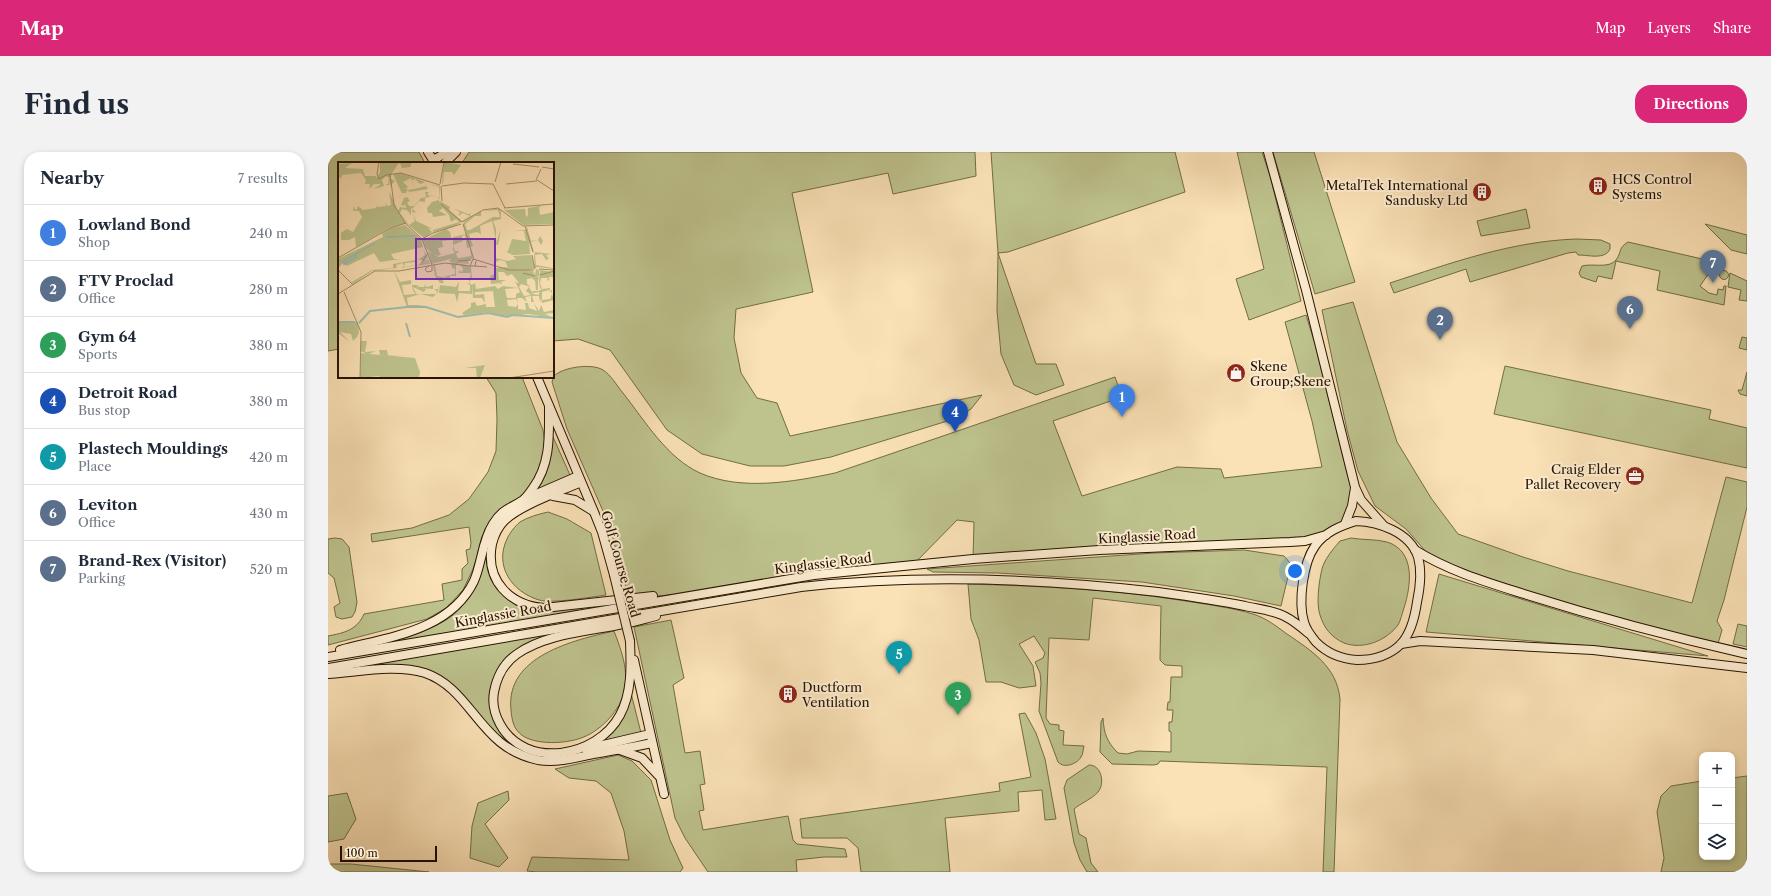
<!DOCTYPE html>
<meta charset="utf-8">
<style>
body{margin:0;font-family:"Libre Caslon Text",serif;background:#f2f2f3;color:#1f2937}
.controls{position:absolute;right:12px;bottom:12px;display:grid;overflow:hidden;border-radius:8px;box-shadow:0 2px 6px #0003}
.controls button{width:36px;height:36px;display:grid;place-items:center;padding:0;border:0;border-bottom:1px solid #e0e1e3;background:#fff;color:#1f2937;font:20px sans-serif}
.scale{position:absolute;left:12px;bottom:10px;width:97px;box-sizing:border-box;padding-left:4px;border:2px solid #271300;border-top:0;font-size:11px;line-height:14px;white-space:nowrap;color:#271300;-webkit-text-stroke:3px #fcecd0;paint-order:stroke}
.you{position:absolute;left:967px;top:419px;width:14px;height:14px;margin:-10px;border:3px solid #fff;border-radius:50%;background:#1a73e8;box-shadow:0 0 0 6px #1a73e833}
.badge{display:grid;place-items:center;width:26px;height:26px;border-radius:50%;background:#db2777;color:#fff;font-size:13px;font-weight:700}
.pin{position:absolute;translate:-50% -33px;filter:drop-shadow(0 1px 2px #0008)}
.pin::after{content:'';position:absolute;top:21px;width:14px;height:12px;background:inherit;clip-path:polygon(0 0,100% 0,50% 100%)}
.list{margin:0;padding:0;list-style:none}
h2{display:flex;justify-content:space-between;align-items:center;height:52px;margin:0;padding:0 16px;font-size:17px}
h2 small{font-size:13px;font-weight:400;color:#747a83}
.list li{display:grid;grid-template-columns:26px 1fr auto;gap:12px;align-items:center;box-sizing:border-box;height:56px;padding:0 16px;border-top:1px solid #e0e1e3}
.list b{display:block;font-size:15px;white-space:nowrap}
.list p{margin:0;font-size:13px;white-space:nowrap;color:#747a83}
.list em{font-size:13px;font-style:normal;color:#747a83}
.icon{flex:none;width:22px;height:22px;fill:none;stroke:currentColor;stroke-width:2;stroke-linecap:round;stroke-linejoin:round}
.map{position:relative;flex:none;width:1419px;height:720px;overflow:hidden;border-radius:16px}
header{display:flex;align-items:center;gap:24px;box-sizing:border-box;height:56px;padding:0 20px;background:#db2777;color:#fff}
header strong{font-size:19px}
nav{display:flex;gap:22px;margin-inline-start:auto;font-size:14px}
.intro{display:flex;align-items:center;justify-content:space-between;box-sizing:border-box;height:96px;padding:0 24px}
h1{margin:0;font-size:28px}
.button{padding:10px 18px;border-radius:16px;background:#db2777;color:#fff;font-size:14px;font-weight:700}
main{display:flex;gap:24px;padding:0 24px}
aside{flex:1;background:#fff;border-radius:16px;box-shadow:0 2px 6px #0003}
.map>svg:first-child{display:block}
.green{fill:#bec38e;stroke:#726b47}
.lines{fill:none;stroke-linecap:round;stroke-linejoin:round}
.secondary-casing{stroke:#271300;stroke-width:10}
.secondary{stroke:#fcecd0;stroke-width:8}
.secondary-bridge-casing{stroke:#271300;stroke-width:10;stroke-linecap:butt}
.secondary-bridge{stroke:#fcecd0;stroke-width:8}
.labels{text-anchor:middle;stroke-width:4;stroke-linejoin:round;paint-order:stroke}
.poi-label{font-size:13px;fill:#271300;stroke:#fcecd0;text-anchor:start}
.street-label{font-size:13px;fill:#271300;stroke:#fcecd0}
.inset-river{fill:none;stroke:#9ebdb0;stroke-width:2}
.inset-road{fill:none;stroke:#a68f6d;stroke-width:1}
.view{fill:#7b2cbf;fill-opacity:0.15;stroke:#7b2cbf;stroke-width:2}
.inset-edge{fill:none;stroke:#271300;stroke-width:2}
</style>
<header>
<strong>Map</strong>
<nav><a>Map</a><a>Layers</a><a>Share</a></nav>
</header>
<div class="intro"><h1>Find us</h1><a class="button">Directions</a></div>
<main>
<aside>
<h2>Nearby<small>7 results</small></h2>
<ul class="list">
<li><span class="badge" style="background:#3f7fe0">1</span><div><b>Lowland Bond</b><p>Shop</p></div><em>240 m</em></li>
<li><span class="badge" style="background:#5c6f8a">2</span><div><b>FTV Proclad</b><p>Office</p></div><em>280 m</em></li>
<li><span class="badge" style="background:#2e9e5b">3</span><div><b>Gym 64</b><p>Sports</p></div><em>380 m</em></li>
<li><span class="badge" style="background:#1a4fb4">4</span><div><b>Detroit Road</b><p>Bus stop</p></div><em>380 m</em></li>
<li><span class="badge" style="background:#0f9aa8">5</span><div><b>Plastech Mouldings</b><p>Place</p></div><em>420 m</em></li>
<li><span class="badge" style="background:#5c6f8a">6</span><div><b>Leviton</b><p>Office</p></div><em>430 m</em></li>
<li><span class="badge" style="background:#5c6f8a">7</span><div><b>Brand-Rex (Visitor)</b><p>Parking</p></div><em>520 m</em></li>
</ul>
</aside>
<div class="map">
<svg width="1419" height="720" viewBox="0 0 1419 720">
<rect width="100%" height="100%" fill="#fae1b6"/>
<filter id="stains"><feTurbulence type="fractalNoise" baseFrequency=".005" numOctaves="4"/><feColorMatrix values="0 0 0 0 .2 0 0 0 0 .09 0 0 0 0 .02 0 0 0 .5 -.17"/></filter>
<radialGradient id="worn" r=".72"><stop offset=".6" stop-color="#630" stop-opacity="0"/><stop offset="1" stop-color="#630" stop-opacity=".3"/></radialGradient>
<!-- green -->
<g class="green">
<path d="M0,0H91L97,11H11V197L0,199Z"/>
<path d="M141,0H647L648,24L565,42L560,21L464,41L485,140L408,157L406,186L413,221L429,246L449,251L462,284L654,243L643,257L629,266L503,305L456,314H422L374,302L339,278L282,198L250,187L225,189V11H134Z"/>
<path d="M663,0H847L857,40L680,100L670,101L708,212H728L736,233L708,243L686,233L673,202L669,159L670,101Z"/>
<path d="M909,0H934L942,24L973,149L921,168L908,127L936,117Z"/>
<path d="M945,0H986L1027,130L987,142Z"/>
<path d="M1198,57L1202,76L1153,84L1149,69Z"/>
<path d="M1377,72L1419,83V102L1403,98Z"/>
<path d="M1249,87L1273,88L1282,92V97C1277,108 1261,103 1250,103L1248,100L1240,101L1142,130L1138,117L1066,141L1062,131C1123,111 1184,89 1249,87Z"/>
<path d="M1300,90L1383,109L1386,114L1372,134L1381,141L1389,143L1390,137L1395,138L1396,134H1398L1396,153L1329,138L1332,119L1288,109L1284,127L1270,124L1268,130L1253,125L1251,121L1254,114C1264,111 1281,117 1288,108C1294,100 1290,96 1300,90Z"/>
<circle cx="1396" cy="123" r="4.5"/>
<path d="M1402,121L1419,129V149L1411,148L1413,138L1400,135Z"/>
<path d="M1025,150L1069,290L1103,346L1130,382L1195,405L1240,419L1364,451L1398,325L1419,330V355L1396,448L1389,469L1394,478L1389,495L1237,455L1107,410L1078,377L1047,354L1030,319L1019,278L994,158Z"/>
<path d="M978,163L987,192L1020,325L1027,335L1017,372L989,386L645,407L646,370L629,368L585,413L400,437L301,447L282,375L239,277L224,230L226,224C235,215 264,211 275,218C283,223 289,234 295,241C317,269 339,306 372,321C413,339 465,330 507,321L787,225L794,245L725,269L754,344L849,315L893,317L896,326L994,315L984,269L957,170Z"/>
<path d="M1414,185L1419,186V198L1411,196Z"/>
<path d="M1177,214L1383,258L1381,267L1419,276V316L1166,262Z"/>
<path d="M1419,220V244L1412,242L1410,238H1414Z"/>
<path d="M158,225H194L215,278L219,304L207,332L158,376L145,417L135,438L118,456L99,467L0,493V484C16,481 29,478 36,462L116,448L114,432L134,428V417L140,411L138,398L142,397L143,391L141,375L44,390L43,382L84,376L121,363L141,347L160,320L168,299L169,267L168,241Z"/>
<path d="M225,285L242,323L208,339L221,311Z"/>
<path d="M185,358L160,398C165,410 174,437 181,447C193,464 231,456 249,455L250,459L56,492L55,489C85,482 126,475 141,443C148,427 152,408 160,392C165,380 177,368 185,358Z"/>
<path d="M220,360L239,367L263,381L278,443C264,445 223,452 211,448C184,440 166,414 179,387C181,382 187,374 192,370C200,365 211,362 220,360Z"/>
<path d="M7,386L14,387L21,395L29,450L27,460L24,465L14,467L8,465L6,455L12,451L6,426L0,421V387Z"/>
<path d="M1023,386C1034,388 1048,387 1059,390C1088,399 1083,434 1076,456C1074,461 1073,468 1070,473C1058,489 1035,498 1016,491C1003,485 996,476 992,463C988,452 991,429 994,417C996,408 1005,397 1012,389Z"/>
<path d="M916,398L956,404L963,412L953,454L906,444L814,430L670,421L605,420L599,417L826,401Z"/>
<path d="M1111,422L1380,504L1098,480Z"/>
<path d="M640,432C710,434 781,437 851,448C875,452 902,455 925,462C938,466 948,474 959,482C984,499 1009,515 1012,547L1006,720H995L999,615L832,609L830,612L826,613L784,612L772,600L773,570L775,566C776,582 779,590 790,601L799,602L810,599L843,600V580L841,579V570H844L845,558H839L840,550H842L843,525H854V514L837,513L832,508L833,454L765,446L761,488L721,486L718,566L722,572L731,573V578L736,579L735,593L756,594C755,598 755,602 753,605C749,612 736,617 730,610L711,559L713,531L712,521L707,510L715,506L717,501L706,484L691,492L705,514L708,534L691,536L673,530H658L651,488L643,467Z"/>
<path d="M343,468L356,526L345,533L357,601L372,599L377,632L372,633L376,658L371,659L375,678L460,664L465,688L469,692L517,697L519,705H496L468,708L469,720H380L357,686L347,666L306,475Z"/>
<path d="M1410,472L1419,474V495L1405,492Z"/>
<path d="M237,479L206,490L168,523V572L172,579L183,591L240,603L311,587L312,589L240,605L219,606L199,602L175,589L101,520L30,517V514Z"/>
<path d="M286,479C294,500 303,524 294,547C288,561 276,574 262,582C245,592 211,594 195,584C185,577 184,568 183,558C177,504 246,488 286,479Z"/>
<path d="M303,541L313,581L273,589Z"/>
<path d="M697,561L708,581L717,607L728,667L717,668L714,638L690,640L691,659L617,666L622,720H533L530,696L519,686H474L472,667L672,639L671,631L703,625L691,562Z"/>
<path d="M290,603L304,609L323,628L342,688L355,716L352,720H209L199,719L204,705L301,708L296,679L283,641L268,629L241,626L227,617Z"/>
<path d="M761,613C774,613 777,632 770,640C764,647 753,651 746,657L751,682L758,686L763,711L770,720H759L752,708L746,691L736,636L739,628Z"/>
<path d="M1419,624V720H1333L1336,706L1329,660L1333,644L1343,634L1374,629V705H1404V626Z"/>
<path d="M180,639L181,648L157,672L180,706L171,715L142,706L144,674L150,651Z"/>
<path d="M19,641L28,667L16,687L0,690V644Z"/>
<path d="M0,712H23L101,720H0Z"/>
</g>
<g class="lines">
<defs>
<g id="secondary">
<path d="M100,0L107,11"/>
<path d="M940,0L978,138L1027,335L1033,348L1056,374"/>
<path d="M105,8L116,2L124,0"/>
<path d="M117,11L128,0"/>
<path d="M209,225L266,360L274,380L286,423"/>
<path d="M253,330C231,340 193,353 177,368C170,375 166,384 164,392C157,429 182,453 216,456L325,444"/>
<path d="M225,344L247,348L265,359"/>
<path d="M197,347L250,324"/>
<path d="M1028,369C1051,370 1082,380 1090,405C1094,419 1092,436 1089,450C1087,464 1083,481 1073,492C1061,504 1045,508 1029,508C1013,507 999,501 988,490C983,484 978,478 976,470C970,450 975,411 987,394C997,380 1012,374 1028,369Z"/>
<path d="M1017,372L1024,354L1027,336"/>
<path d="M1087,398C1121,419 1158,430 1196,442C1269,465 1344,485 1419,502"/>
<path d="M302,489C303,514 304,541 292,563C269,606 197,618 172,572C166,561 164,551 166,540C169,524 176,511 189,502C218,482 257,480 290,473C303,471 316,467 328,464"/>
<path d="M1073,492L1092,489L1265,498L1419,516"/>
<path d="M12,498C60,485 122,479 146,429C154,411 154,389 165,372C175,356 182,357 195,348C199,345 202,340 205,336C223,311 221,284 221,254"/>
<path d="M0,505L486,423L645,407L771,398L962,390L977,389L998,383"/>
<path d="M306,508L336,642"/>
<path d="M0,516L473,435C593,422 709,426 830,440C859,444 888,448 917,454C930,457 945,458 958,465C966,469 973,475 980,481"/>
<path d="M0,522C31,520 67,512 97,521C132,533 145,568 172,590C183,599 197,605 210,608C228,611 247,606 265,602C284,599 304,595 324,591"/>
<path d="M258,597L322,582"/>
<path d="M292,598L314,606L330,623"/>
</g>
</defs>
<!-- secondary casing -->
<use href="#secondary" class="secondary-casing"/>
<!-- secondary -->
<use href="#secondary" class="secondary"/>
<defs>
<path id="secondary-bridge" d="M286,423L302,489"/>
</defs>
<!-- secondary-bridge casing -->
<use href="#secondary-bridge" class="secondary-bridge-casing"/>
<!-- secondary-bridge -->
<use href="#secondary-bridge" class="secondary-bridge"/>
</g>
<!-- icons -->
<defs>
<symbol id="building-disc" viewBox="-11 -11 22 22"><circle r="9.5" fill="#8f2418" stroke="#fcecd0"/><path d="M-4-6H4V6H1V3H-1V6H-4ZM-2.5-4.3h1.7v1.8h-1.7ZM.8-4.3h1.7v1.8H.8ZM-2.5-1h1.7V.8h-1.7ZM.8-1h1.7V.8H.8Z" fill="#fff"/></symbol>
<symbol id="shop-disc" viewBox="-11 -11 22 22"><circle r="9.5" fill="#8f2418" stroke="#fcecd0"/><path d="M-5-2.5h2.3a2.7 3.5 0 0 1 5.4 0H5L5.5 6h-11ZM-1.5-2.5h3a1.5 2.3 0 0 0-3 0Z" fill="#fff"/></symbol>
<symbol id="office-disc" viewBox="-11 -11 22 22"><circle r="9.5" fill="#8f2418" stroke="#fcecd0"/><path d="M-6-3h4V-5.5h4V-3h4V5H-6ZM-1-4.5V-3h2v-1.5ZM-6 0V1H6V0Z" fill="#fff"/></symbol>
</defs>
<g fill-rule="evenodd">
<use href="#building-disc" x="1259" y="23" width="22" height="22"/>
<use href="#building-disc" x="1143" y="29" width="22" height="22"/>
<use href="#shop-disc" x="897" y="210" width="22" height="22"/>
<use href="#office-disc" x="1296" y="313" width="22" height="22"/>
<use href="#building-disc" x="449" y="531" width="22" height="22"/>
</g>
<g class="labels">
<!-- poi labels -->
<g class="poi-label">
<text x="1284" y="32">HCS Control<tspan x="1284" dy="15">Systems</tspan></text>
<text x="1140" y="38" text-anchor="end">MetalTek International<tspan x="1140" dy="15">Sandusky Ltd</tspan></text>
<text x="922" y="219">Skene<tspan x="922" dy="15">Group;Skene</tspan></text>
<text x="1293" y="322" text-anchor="end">Craig Elder<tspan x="1293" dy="15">Pallet Recovery</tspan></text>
<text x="474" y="540">Ductform<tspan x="474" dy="15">Ventilation</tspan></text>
</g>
<!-- street labels -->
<g class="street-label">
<text transform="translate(819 384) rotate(-3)" y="5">Kinglassie Road</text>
<text transform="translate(495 411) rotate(-7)" y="5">Kinglassie Road</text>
<text transform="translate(293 412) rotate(74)" y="5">Golf Course Road</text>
<text transform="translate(175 462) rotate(-10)" y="5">Kinglassie Road</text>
</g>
</g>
<!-- overview -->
<g transform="translate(10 10)">
<rect width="216" height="216" fill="#fae1b6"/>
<path d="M42,0H74L72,5L64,6L62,1L60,2L53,13V17L57,19L52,24V18L51,23H47L50,22L51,16L48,14L44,18L46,24L36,27L43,22H36L31,27L32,22H27L28,18L23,11L4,13L3,17L0,13L2,12L0,10L4,11L0,10V2L14,1L7,6L25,7L27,14H38L39,16L42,10ZM106,0L123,3L116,13L114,10H106L105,22L104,21ZM62,11L87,20L82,22L77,17L74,18L76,27L88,24L90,27L71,30L70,28L76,27L73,16L65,20L70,25L67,27H70L68,31H64L66,36L69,35L72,39L69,40L71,44H76L83,36L88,35L87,30H91L89,33L101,35V25L92,22L102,24L101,41L102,39L112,45L111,48L124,59L132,54L125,51L120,54L122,50L115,46L130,52L136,51L132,52L133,54L115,65L95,70V68L121,60L118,57L113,60L111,53L105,46L101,49L109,53L95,55L94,51H90L89,46L94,40L101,38L100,35L93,34L87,36V40L81,39L74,47L78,50L75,51L73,45V53L69,48L64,47L62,51L71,63L77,59L75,51L78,59L95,67L90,66L94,70L86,76L67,60L57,45L67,62L52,65L18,85L17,75L11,78H3V71L9,67L15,70L24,55L21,49H15L16,44L18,49L20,44L25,48L38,46L39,42V45L48,44L47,41L50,44L53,43L51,29L60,49L62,45L68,46L67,41L66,44L63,43L66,36L55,12ZM207,43L201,45L202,53L216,50V62L185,63L166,48L187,47L188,55L190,53V46ZM158,47H162L163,50V57L155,59L158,67V81L163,67L160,83L154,81H157L158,78L154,59L142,64L143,72L139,70L131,72L135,84L133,85L130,79L132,85L129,86L127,73L124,74L125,79L115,83L117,89H121L118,92L120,96L133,94L132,86L135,96L130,99L131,102L119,101L129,103L133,105L134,117L131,120L133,111H121V108L124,110L125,106L120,102L118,104V114H112V117L106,115L104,117L106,121H102L97,114L95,103H97L99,114L104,115L117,112V107L114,106L113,101H118L111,100L113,97L94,102L90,89L101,95L117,91L115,88V75L128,72L130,77L125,62L126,60L143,49V54H137L127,62L129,68H132L155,55H162L160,48L145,49ZM67,63L83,77L85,85L53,92L56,97H62L42,100L36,91L9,104L5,101L0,106V97L45,75L44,71L53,66ZM189,65L193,79L200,78L202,74L205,79L203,83L200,78L193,80L196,90L213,92L208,93L211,97L208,98L204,92L197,93L198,103L215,106V100L216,107L199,105L191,109H195L197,113L198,107L201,108V114H198L201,115L200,118V128H198L197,119L194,116L189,117V122L193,125L183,122L181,125L186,134L193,133L188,129L191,125L195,132L201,133V130L195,131L194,129H201L202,131L201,128H204L202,126L201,118L202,108L216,110V115H211V118L209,119L210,116H203L202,121L204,127L212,126V129L214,128V131L211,128L204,130V138L212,137L214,132L216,138L204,141L203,136L202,141L201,134H194L196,140H193V134L187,135L189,140L184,136H179L180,141L178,137L169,138L170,144L178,145L180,142V147L188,148L187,141H190L191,146L199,149L196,141L201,149L203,143L206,150L216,148V151L207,152L216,156L190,152L169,155L150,150L126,153L124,151L133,145V141L137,140L139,144L148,142V145H157L155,129L137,130V133L146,132L147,141L144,136H135L134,123L137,121L138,127L157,124L160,127L165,124L180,126L167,127L169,136H178V132L182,130L178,121L175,120L181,121L174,112L169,114L166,110H160L161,118H168L163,120L164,123L162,121L153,122L152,114L158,111V106L170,105L167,99L161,98L156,102L158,96L170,99L178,97L175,94L193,93L197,105L196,94L197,91L194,89L191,79H188H191L192,92L177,93H173L175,88L173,92L168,90L170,89L174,77L188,79L186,69H176L187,68ZM108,67L112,70L114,78L104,79L105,85L100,86L101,89L103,93L114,90L98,94L89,87L85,78ZM85,87L90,96L88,97L87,100L90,102L87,99L90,97L92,102L34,109L15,122L11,117L14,120L34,108L55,106V102L78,98L79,103L84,102L85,98H80L87,93ZM76,100L79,103L59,106L58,103L65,101L66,105L67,101ZM56,109L62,120L73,118V122L64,123L66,133L77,132L75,128L74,123H79L80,127V123L81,125H87L86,122L89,125L95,123V127L83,126L88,127L86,130L75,125L78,132H98L99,129L96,127H100L101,122L100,130L95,135L82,132L69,136L70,143H89L69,145ZM121,119L120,129H132V123L129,121H131L134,123V132L121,131L119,140L117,132L101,131L102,123L118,125ZM0,159L20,160L21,171L19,175L15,179L13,172L2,170L12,180L0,171ZM23,179H29L27,190L38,189L31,192L42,193L41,188H49L50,193L67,194L40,193L30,192L22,189ZM22,191L77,196L82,210L81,216H42L41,214L22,216ZM147,203L142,216H139L138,206H127Z" fill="#bec38e" fill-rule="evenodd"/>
<path class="inset-river" d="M48,75L79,74M5,99L6,102L18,95L17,93M4,100L37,81M0,160H17M21,161L32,149L69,145H88L120,155L150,151L169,155L174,153L216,156M68,161L72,175"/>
<path class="inset-road" d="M41,0L39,12L41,17L48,13L63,11L102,23M175,2L201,5M204,5L216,7M52,12L56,43L67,61L84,77L94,103M198,18L203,7M199,18L216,29M157,20L163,0M102,22L106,0M168,22L199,19M103,24L104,39M104,24L126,21L155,22L167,46M103,42L124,60M166,46L216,42M124,60L145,48L160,46L185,64L216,63M125,62L136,98M187,64L195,90M84,77L95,71L123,62M194,93L197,107M0,96L52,66L68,61M120,99L133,98M138,99L137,104H132L135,97L171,108H196M82,103L90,91M91,104L87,107L89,110L94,109V104M137,104L149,105M201,107L216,108M0,108L15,123M185,111L197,114M202,113L216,109M6,130L23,170L22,216M0,132L37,109H61L107,101L132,104M171,216L216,209"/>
<path class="view" d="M78,77H157V117H78Z"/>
<rect width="216" height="216" class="inset-edge"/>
</g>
<rect width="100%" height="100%" filter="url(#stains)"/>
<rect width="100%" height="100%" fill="url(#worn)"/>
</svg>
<div class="controls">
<button>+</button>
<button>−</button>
<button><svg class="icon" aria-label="layers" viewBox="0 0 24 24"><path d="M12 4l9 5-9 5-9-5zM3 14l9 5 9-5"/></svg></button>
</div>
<div class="scale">100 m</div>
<div class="you"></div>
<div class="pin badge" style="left:794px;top:265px;background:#3f7fe0">1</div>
<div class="pin badge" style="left:1112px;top:188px;background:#5c6f8a">2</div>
<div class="pin badge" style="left:630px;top:563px;background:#2e9e5b">3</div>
<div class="pin badge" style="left:627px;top:280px;background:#1a4fb4">4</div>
<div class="pin badge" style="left:571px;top:522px;background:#0f9aa8">5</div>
<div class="pin badge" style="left:1302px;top:177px;background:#5c6f8a">6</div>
<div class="pin badge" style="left:1385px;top:131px;background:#5c6f8a">7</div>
</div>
</main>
